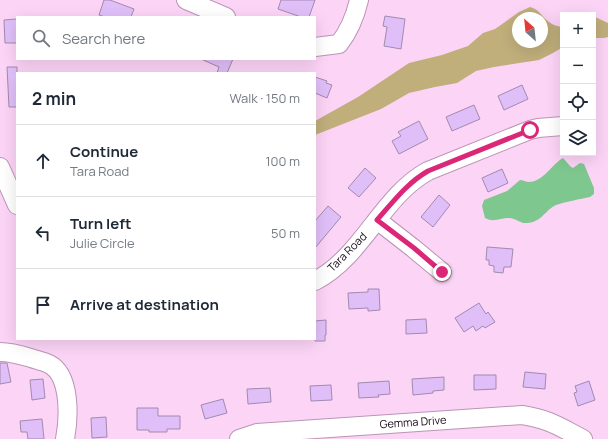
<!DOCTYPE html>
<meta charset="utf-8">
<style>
body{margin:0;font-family:Manrope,sans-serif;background:#f2f2f3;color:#1f2937}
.controls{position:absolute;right:12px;top:12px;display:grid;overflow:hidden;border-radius:0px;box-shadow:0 4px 16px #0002}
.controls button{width:36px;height:36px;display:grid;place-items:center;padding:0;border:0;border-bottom:1px solid #e0e1e3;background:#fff;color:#1f2937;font:20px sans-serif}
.compass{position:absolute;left:512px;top:12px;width:36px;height:36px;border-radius:50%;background:#fff;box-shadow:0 4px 16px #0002;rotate:333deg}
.stop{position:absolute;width:12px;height:12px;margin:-9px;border:3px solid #db2777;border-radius:50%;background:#fff}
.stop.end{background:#db2777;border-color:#fff;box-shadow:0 1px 4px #0008}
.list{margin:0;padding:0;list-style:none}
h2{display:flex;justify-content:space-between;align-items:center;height:52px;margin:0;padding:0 16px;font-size:17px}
h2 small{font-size:13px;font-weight:400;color:#747a83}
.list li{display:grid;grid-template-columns:26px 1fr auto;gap:12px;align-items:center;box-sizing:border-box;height:72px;padding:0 16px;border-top:1px solid #e0e1e3}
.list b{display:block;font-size:15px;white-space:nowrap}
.list p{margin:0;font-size:13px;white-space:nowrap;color:#747a83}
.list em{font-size:13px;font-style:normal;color:#747a83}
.icon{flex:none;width:22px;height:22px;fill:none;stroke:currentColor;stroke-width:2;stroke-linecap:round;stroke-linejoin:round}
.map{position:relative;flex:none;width:608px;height:439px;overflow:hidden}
.search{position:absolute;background:#fff;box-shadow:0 4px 16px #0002;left:16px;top:16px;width:300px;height:44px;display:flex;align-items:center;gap:10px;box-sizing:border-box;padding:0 14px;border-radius:0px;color:#747a83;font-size:15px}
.panel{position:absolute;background:#fff;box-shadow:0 4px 16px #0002;left:16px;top:72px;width:300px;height:268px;border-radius:0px}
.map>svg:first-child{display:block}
.green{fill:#c0ae7b;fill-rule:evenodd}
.water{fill:#7ec78f}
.building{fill:#e0bff8;stroke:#a18ab1}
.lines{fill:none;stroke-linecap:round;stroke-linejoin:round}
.minor-casing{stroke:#bb95b5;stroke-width:20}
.minor{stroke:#fff;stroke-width:18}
.route{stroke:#db2777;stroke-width:5}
.labels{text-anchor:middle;stroke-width:3;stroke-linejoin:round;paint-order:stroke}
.street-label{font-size:11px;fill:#170915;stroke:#fff}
</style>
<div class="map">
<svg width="608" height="439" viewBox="0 0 608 439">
<rect width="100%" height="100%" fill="#fcd4f6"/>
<!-- green -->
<g class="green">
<path d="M530,7C543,10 543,25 563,27V47L553,53L539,60L494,67L476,71L457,83L435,87L409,93L381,109L315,135V121L358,97L409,63L442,55L468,46L483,33L495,29L519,12ZM518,18H542V42H518Z"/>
<path d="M593,16L608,23V37L604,38H593Z"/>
</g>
<!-- water -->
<path class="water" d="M563,158L570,166L573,168L580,163L584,164L594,188V194L590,197C581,199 564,202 556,205C545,210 542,222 527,223C521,224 515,218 509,218C500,218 494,223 485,218L482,206L484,200L507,191L520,180C523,180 526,182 529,182C543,182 552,164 563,158Z"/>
<!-- building -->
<g class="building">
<path d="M104,0H110L134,9L131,17H105L99,15Z"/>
<path d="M281,0H315L309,17H301L278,9Z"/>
<path d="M385,16L405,19L401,49L384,46L387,27L383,26Z"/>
<path d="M17,19V43H5L4,20Z"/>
<path d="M201,59H233L227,73H217L219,67Z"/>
<path d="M7,67H17V107H9Z"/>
<path d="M315,77L327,81L326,83L332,85L327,98L315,93Z"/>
<path d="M522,85L528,99L504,110L498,96Z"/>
<path d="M474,105L480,119L452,131L446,117Z"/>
<path d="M419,121L428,139L399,154L392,141L401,136L398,132Z"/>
<path d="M365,168L376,178L359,197L348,188Z"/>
<path d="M502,169L508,183L488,192L482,178Z"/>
<path d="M439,195L450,205L433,227L421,217Z"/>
<path d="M328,206L341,217L315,248V221Z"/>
<path d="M487,247L513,249L511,267H504L503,273L494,272V266L489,265V260H486Z"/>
<path d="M368,289H379L380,310L368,311V308L349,309L348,293L368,292Z"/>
<path d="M479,303L486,314L488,312L495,322L485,328L483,326L476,331L473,326L464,332L455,318Z"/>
<path d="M426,319L427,333L406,334V320Z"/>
<path d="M326,320V335H325V341H315V321Z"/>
<path d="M0,363H7L11,382L0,384Z"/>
<path d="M525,372L546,374L545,389L523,387Z"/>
<path d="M474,375H496V389L474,390Z"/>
<path d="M444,377V390L433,391V393L413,395L412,379Z"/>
<path d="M43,379L45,398L32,400L30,380Z"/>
<path d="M389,381L390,394L378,395L379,397L359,398L358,383Z"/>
<path d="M589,381L595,400L578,406L574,393L577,392L575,386Z"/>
<path d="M331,385L332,400L311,401L310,386Z"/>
<path d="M270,388L271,402L248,404L247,389Z"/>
<path d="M223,399L227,413L205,419L201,405Z"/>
<path d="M137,408H158V416H180V429H167V432H149V430H137Z"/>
<path d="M106,417L107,437L92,438L91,418Z"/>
<path d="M42,419L44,439H28L27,432H21L20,421Z"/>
</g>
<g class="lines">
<defs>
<g id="minor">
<path d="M186,0L226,17"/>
<path d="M315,47L339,44C350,30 355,17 359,0"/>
<path d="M0,167L17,205"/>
<path d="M377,220L413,248L442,272"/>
<path d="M315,281C363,256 382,196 428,171L530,130L538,128L563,126"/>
<path d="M0,352C10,352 21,355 31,358C36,360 43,361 49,364C71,375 69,418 65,439"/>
<path d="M239,439L257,433L522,415C549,419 560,427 583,439"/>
</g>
</defs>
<!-- minor casing -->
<use href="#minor" class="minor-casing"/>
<!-- minor -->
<use href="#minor" class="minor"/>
</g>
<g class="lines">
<!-- route -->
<path class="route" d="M442,272L414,248L377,220C393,202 407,183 428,171L530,130"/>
</g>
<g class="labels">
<!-- street labels -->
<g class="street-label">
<text transform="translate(347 252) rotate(-45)" y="4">Tara Road</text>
<text transform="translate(413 422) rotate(-4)" y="4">Gemma Drive</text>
</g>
</g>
</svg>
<div class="controls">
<button>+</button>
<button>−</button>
<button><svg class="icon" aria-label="locate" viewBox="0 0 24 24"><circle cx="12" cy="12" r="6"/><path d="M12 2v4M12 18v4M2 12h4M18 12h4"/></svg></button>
<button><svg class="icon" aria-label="layers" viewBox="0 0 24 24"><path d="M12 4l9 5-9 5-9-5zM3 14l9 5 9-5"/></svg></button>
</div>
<svg class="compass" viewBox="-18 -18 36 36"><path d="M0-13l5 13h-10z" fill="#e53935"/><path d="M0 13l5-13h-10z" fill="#747a83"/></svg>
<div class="stop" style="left:530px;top:130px"></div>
<div class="stop end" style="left:442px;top:272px"></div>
<div class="search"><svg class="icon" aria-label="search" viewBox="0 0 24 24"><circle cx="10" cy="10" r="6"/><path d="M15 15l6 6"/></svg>Search here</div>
<section class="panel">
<h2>2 min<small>Walk · 150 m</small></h2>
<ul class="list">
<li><svg class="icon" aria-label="ahead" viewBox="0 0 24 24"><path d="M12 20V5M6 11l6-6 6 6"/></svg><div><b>Continue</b><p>Tara Road</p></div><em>100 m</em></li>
<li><svg class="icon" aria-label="left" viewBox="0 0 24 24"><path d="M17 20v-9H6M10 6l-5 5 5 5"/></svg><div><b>Turn left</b><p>Julie Circle</p></div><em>50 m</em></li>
<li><svg class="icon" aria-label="arrive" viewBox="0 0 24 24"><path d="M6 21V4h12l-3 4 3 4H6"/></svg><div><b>Arrive at destination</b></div></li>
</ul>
</section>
</div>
